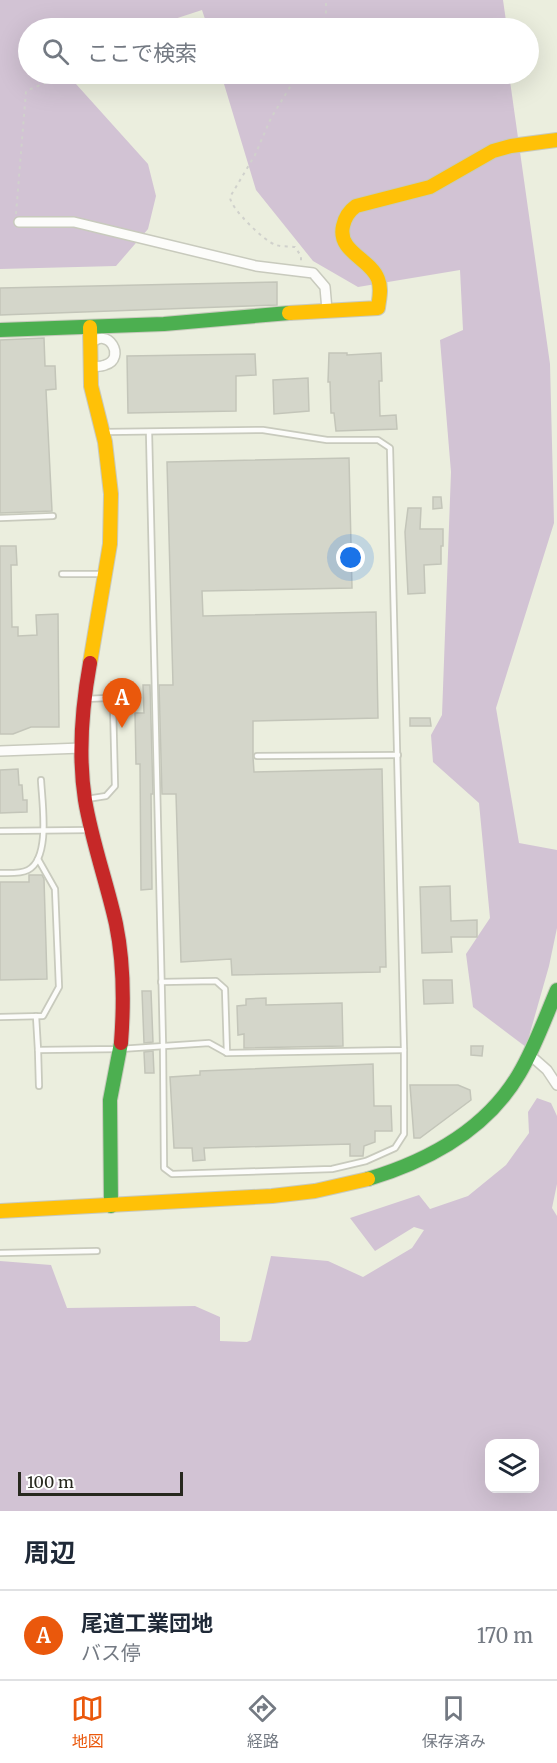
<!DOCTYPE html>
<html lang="ja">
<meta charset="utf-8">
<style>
body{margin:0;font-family:Merriweather,"Noto Sans JP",serif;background:#f6f6f7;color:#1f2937}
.controls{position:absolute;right:18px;bottom:18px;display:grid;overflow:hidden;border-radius:12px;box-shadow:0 6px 24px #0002}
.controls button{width:54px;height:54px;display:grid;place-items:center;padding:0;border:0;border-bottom:2px solid #e0e1e3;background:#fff;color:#1f2937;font:30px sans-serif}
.scale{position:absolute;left:18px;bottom:15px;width:165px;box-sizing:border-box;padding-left:6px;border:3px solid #27281e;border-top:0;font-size:16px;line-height:21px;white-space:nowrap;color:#27281e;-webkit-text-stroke:4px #fff;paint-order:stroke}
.you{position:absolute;left:351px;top:558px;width:21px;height:21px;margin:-15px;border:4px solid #fff;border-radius:50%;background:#1a73e8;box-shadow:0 0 0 9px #1a73e833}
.badge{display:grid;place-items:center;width:39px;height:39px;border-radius:50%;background:#ea580c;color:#fff;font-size:20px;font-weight:700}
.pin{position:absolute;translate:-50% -50px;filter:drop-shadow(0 2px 3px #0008)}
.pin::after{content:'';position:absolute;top:32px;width:21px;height:18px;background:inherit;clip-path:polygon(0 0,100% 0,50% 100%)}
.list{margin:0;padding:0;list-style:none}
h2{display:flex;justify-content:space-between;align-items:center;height:78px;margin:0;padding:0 24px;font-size:26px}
h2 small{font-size:20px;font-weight:400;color:#747a83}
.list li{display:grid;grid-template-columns:39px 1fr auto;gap:18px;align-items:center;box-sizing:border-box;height:90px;padding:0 24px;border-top:2px solid #e0e1e3}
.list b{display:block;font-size:22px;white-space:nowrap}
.list p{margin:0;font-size:20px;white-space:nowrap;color:#747a83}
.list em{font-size:20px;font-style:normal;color:#747a83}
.icon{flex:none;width:33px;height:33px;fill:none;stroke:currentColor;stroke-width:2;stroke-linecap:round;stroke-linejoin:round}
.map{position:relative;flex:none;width:557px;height:1511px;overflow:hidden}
.search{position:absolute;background:#fff;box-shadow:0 6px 24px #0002;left:18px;right:18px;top:18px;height:66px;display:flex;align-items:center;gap:15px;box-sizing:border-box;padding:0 21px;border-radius:33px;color:#747a83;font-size:22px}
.sheet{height:168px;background:#fff}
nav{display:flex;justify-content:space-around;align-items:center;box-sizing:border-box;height:84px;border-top:2px solid #e0e1e3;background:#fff;font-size:16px;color:#747a83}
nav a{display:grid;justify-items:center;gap:3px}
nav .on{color:#ea580c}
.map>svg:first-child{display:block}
.forest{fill:#d2c3d4;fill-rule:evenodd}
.building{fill:#d4d6ca;stroke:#c3c5b9;stroke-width:1.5}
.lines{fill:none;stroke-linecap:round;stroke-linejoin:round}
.lane-casing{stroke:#c8cabd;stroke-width:8}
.street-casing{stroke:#c8cabd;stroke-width:12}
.fast-casing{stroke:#c8cabd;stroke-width:16}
.slow-casing{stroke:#c8cabd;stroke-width:16}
.jam-casing{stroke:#c8cabd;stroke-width:16}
.path{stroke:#d0d1cc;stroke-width:2;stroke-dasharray:3 4.5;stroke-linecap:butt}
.lane{stroke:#fcfcfa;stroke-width:4.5}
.street{stroke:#fcfcfa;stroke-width:9}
.fast{stroke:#4caf50;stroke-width:14}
.slow{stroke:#ffc107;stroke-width:14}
.jam{stroke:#c62828;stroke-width:14}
</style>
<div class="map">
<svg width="557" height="1511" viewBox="0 0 557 1511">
<rect width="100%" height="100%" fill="#ebeede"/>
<!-- forest -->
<g class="forest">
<path d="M0,0H503L507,28H208L202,10L147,28H28V74H67L148,164L156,196L148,229L116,266L0,269Z"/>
<path d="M221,74H509L550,364L554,523L496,708L519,843L557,850V928L549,966L526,1047L473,1007L466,954L490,918L479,803L433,762L431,735L442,715L451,472L440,340L463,330L460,270L358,287L313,261L256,190Z"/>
<path d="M537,1098L551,1103L557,1116V1184L552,1208L557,1216V1511H0V1261L51,1265L67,1308L195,1306L220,1317V1341L247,1342L251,1340L271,1256L328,1261L363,1277L412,1248L424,1230L414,1227L375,1251L350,1218L419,1195L430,1209L468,1196L506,1165L529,1133L528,1112ZM490,1444H534V1488H490Z"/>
</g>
<!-- building -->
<g class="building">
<path d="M277,282V305L0,315V288Z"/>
<path d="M44,338L45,366H55L56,389L46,390L52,511L0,513V340Z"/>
<path d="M329,353H347V355L381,353L382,381H379L380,416L396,415L397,429L336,431L334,413H331L330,382H328Z"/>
<path d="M255,354L256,375L236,376V411L128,413L127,356Z"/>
<path d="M308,378L309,411L274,414L273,380Z"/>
<path d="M349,458L352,588L202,591L203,616L376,612L378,718L253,721V757L254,772L382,769L386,967H380V972L232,975L231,959L181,962L176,794H162L159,685H173L167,462Z"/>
<path d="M433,497H441L442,508L433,509Z"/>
<path d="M408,508H421L420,529H443V546H441V564L424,565L425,593L408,594L405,532Z"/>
<path d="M0,546H16L17,565H11L12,627H18V636L37,635L36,615L58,614L59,727H31L13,734H0Z"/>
<path d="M143,685H150L153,794H151L152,889L141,890L140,764H136L135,713H144Z"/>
<path d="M410,718H430L431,726H410Z"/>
<path d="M18,769L19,785H22L23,800H27V812L0,813V770Z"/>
<path d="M29,875H42L44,879L47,979L0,980V882H29Z"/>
<path d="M450,886L451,921L477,920V937H451L452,952L422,953L420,887Z"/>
<path d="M423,980H452L453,1003L424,1004Z"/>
<path d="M142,991H151L153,1042L144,1043Z"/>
<path d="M266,998V1005L342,1003L343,1046L244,1048V1034L238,1035L237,1006L246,1005V999Z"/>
<path d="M471,1046H483L482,1056L471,1055Z"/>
<path d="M153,1051L154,1073H145L144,1052Z"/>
<path d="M373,1064L374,1106H391L392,1131H375V1142L364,1146L363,1156H350V1144L204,1148L205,1160L193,1161L192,1148H174L170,1077L200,1075V1071Z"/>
<path d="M410,1085H458L470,1090L471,1100L420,1138H414Z"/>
</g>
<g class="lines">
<defs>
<g id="lane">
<path d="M149,432L163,1045L164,1168L172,1174L332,1169L366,1161L395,1148L404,1134V1050"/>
<path d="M0,518L53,516"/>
<path d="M62,574H104"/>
<path d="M86,699L107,698L113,704L115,786L106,796L87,799"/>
<path d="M257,756L398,755"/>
<path d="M0,831L90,830"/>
<path d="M0,873C9,873 20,874 28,870C51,858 42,802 41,780"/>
<path d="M161,982L216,981L225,989L227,1053"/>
<path d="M36,1016L38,1050L120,1049L209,1043L227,1053L404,1050L390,448L378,440H327L263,430L105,432"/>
<path d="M0,1017L43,1016L59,987L55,889L38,859"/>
<path d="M38,1050L39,1086"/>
<path d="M0,1253L97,1251"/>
</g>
<g id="street">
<path d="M19,222H74L256,266L313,273L325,287L327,310"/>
<path d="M90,345C108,324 127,359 105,365C101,367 95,366 90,367"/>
<path d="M0,751L82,748"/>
<path d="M530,1055L547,1070L557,1085"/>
</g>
<g id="fast">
<path d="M0,330L164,324L289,313"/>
<path d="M368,1179C428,1161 486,1130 519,1074C535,1047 545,1018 557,990"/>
<path d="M111,1206L110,1100L121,1043"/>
</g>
<g id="slow">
<path d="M289,313L378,308C379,299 382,289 378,279C371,259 337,252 343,226C345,217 349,211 356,206L430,187L493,151L511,146L557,140"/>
<path d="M90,663L110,544L111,494L105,442L91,386L90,327"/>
<path d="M0,1211L272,1196L315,1191L368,1179"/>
</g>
<path id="jam" d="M90,663C82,707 78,755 85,800C92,842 107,883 116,924C124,963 124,1004 121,1043"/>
</defs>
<!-- lane casing -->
<use href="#lane" class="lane-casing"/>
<!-- street casing -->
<use href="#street" class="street-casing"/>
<!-- fast casing -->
<use href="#fast" class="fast-casing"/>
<!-- slow casing -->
<use href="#slow" class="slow-casing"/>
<!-- jam casing -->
<use href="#jam" class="jam-casing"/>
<!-- path -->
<g class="path">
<path d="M322,28L326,12V0"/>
<path d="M298,74L271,118L255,155L230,197C230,208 265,242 276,245C282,247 289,246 295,247L301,256V262"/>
<path d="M16,214L26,91L67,74"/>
</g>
<!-- lane -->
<use href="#lane" class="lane"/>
<!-- street -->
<use href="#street" class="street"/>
<!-- fast -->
<use href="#fast" class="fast"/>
<!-- slow -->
<use href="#slow" class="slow"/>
<!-- jam -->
<use href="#jam" class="jam"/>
</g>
</svg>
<div class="controls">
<button><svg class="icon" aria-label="layers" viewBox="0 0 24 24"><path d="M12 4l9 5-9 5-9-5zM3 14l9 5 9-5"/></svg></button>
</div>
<div class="scale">100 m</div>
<div class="you"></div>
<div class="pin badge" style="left:122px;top:728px">A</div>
<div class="search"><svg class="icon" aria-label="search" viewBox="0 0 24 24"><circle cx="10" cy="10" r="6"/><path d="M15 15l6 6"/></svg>ここで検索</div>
</div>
<section class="sheet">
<h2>周辺<small></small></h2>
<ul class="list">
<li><span class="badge">A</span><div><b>尾道工業団地</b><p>バス停</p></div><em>170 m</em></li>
</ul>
</section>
<nav>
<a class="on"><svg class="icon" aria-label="map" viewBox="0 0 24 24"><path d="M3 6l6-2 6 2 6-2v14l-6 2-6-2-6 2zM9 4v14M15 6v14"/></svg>地図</a>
<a><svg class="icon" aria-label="directions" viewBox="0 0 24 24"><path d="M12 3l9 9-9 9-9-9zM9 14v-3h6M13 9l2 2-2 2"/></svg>経路</a>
<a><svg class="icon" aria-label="saved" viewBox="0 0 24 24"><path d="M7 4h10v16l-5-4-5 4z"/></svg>保存済み</a>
</nav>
